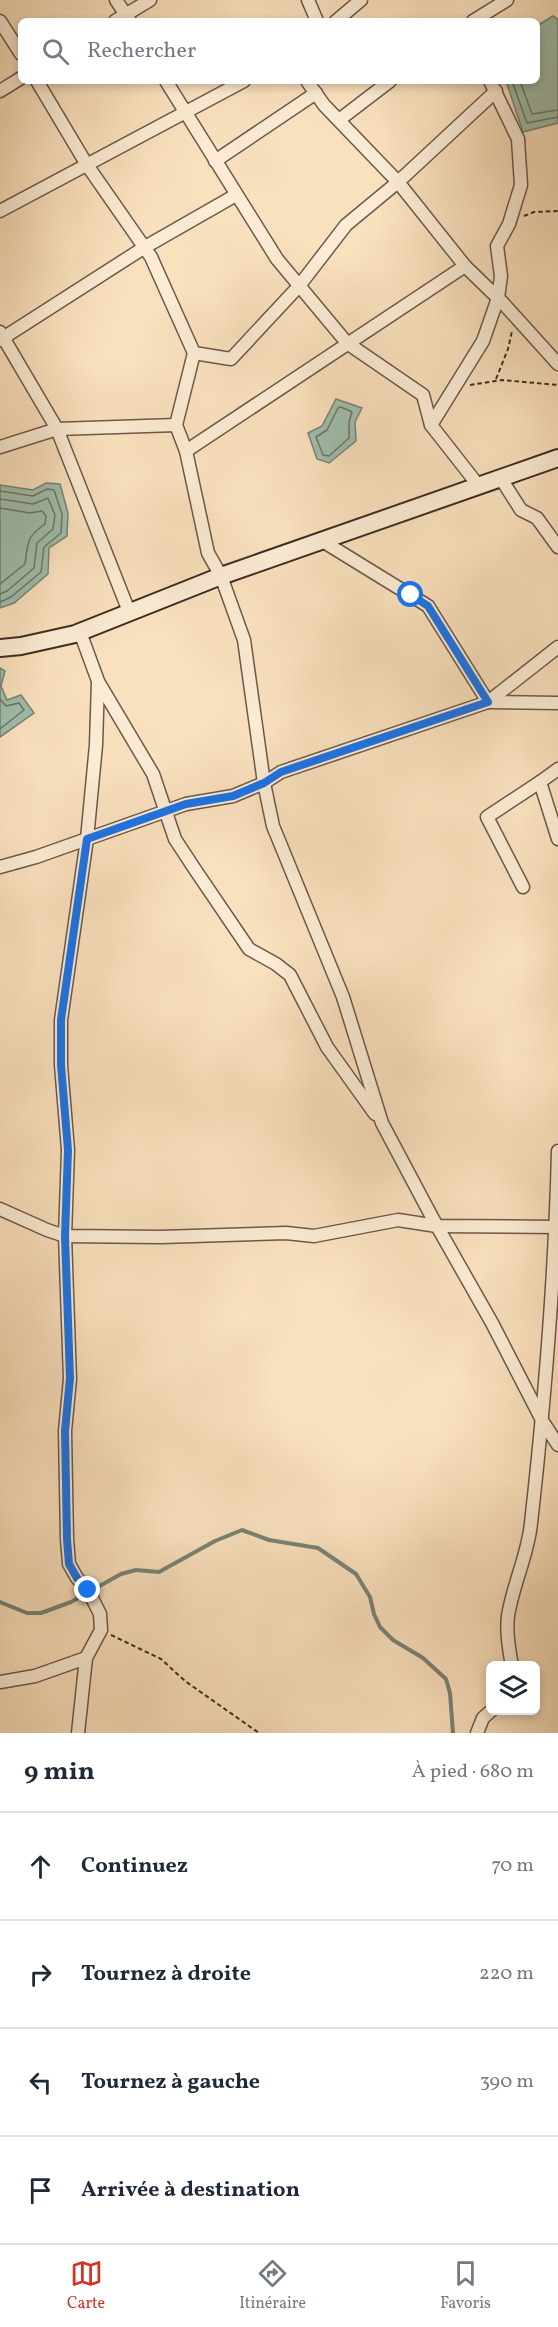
<!DOCTYPE html>
<html lang="fr">
<meta charset="utf-8">
<style>
body{margin:0;font-family:Vollkorn,serif;background:#f2f2f3;color:#1f2937}
.controls{position:absolute;right:18px;bottom:18px;display:grid;overflow:hidden;border-radius:9px;box-shadow:0 3px 9px #0003}
.controls button{width:54px;height:54px;display:grid;place-items:center;padding:0;border:0;border-bottom:2px solid #e0e1e3;background:#fff;color:#1f2937;font:30px sans-serif}
.stop{position:absolute;width:18px;height:18px;margin:-14px;border:4px solid #1a73e8;border-radius:50%;background:#fff}
.stop.end{background:#1a73e8;border-color:#fff;box-shadow:0 2px 6px #0008}
.list{margin:0;padding:0;list-style:none}
h2{display:flex;justify-content:space-between;align-items:center;height:78px;margin:0;padding:0 24px;font-size:26px}
h2 small{font-size:20px;font-weight:400;color:#747a83}
.list li{display:grid;grid-template-columns:39px 1fr auto;gap:18px;align-items:center;box-sizing:border-box;height:108px;padding:0 24px;border-top:2px solid #e0e1e3}
.list b{display:block;font-size:22px;white-space:nowrap}
.list em{font-size:20px;font-style:normal;color:#747a83}
.icon{flex:none;width:33px;height:33px;fill:none;stroke:currentColor;stroke-width:2;stroke-linecap:round;stroke-linejoin:round}
.map{position:relative;flex:none;width:558px;height:1733px;overflow:hidden}
.search{position:absolute;background:#fff;box-shadow:0 3px 9px #0003;left:18px;right:18px;top:18px;height:66px;display:flex;align-items:center;gap:15px;box-sizing:border-box;padding:0 21px;border-radius:9px;color:#747a83;font-size:22px}
.sheet{height:510px;background:#fff}
nav{display:flex;justify-content:space-around;align-items:center;box-sizing:border-box;height:84px;border-top:2px solid #e0e1e3;background:#fff;font-size:16px;color:#747a83}
nav a{display:grid;justify-items:center;gap:3px}
nav .on{color:#d93025}
.map>svg:first-child{display:block}
.water{fill:#9fbeac;stroke:#788376;stroke-width:1.5}
.lines{fill:none;stroke-linecap:round;stroke-linejoin:round}
.shore{stroke:#6e7468;stroke-width:1.5}
.stream{stroke:#788376;stroke-width:4}
.street-casing{stroke:#6c584a;stroke-width:15}
.secondary-casing{stroke:#3d2b24;stroke-width:20}
.path{stroke:#3d2b24;stroke-width:2;stroke-dasharray:4.5 3;stroke-linecap:butt}
.street{stroke:#fcecd5;stroke-width:12}
.secondary{stroke:#fcecd5;stroke-width:16}
.route{stroke:#1a73e8;stroke-width:8}
</style>
<div class="map">
<svg width="558" height="1733" viewBox="0 0 558 1733">
<rect width="100%" height="100%" fill="#fae1be"/>
<filter id="stains"><feTurbulence type="fractalNoise" baseFrequency=".00333" numOctaves="4"/><feColorMatrix values="0 0 0 0 .2 0 0 0 0 .09 0 0 0 0 .02 0 0 0 .5 -.17"/></filter>
<radialGradient id="worn" r=".72"><stop offset=".6" stop-color="#630" stop-opacity="0"/><stop offset="1" stop-color="#630" stop-opacity=".3"/></radialGradient>
<!-- water -->
<g class="water">
<path d="M553,16L558,19V123L523,132L506,81H537V26Z"/>
<path d="M336,399L362,408L355,422L356,441L329,463L317,459L308,433L322,426Z"/>
<path d="M46,483L60,484L68,513L67,536L49,548L48,574L14,603L0,608V485L33,490Z"/>
<path d="M0,668L5,671L1,686L7,700L21,695L34,713L0,737Z"/>
</g>
<g class="lines">
<!-- shore -->
<g class="shore">
<path d="M512,81L527,123L558,117"/>
<path d="M520,81L532,114L558,110"/>
<path d="M341,407L352,412L349,422V438L329,456L323,455L316,437L327,430L338,408Z"/>
<path d="M0,491L33,496L47,489L54,490L62,514L61,533L44,547L41,572L11,597L0,602"/>
<path d="M0,499L33,504L48,498L55,515L53,529L37,543L34,568L7,591L0,594"/>
<path d="M0,508L30,513L42,511L46,516L45,524C26,537 28,543 25,564L0,584"/>
<path d="M0,699L6,706L19,703L24,710L0,729"/>
</g>
<!-- stream -->
<path class="stream" d="M0,1602L27,1613H41L71,1602L121,1574L136,1570L159,1572L215,1541L242,1530L269,1540L318,1548L356,1574L370,1597L374,1614L380,1627L393,1640L423,1658L446,1679L450,1693L453,1733"/>
<defs>
<g id="street">
<path d="M116,0L130,21"/>
<path d="M308,0L317,21"/>
<path d="M0,21L21,54"/>
<path d="M115,21L150,0"/>
<path d="M336,21L361,0"/>
<path d="M473,21L507,0"/>
<path d="M37,81L87,165L151,257L194,353L176,425L186,451L208,553L221,576L244,640L264,783L273,826L343,997L382,1123L433,1219L492,1323L543,1422L558,1445"/>
<path d="M166,81L277,259L347,343L423,395L431,425"/>
<path d="M307,81L324,105L398,182L465,266L502,302L558,364"/>
<path d="M0,91L21,78"/>
<path d="M339,120L390,81"/>
<path d="M215,161L316,93"/>
<path d="M0,211L244,81"/>
<path d="M0,332L57,429L130,614"/>
<path d="M0,340L145,247L236,195"/>
<path d="M194,353L231,359L299,286L346,225L398,182L496,91"/>
<path d="M0,447L57,429L176,425"/>
<path d="M186,451L465,266"/>
<path d="M500,477L521,510L537,518L558,547"/>
<path d="M478,485L431,425L483,341L498,298L501,276L497,246L509,224L521,185L518,139L490,81"/>
<path d="M324,542L428,606L488,702L558,703"/>
<path d="M99,683L153,774L175,839L194,868L249,949L276,964L290,975L327,1047L375,1114"/>
<path d="M558,769L540,782L558,839"/>
<path d="M0,867L36,857L186,804L233,796L264,783L281,772L488,702L558,647"/>
<path d="M523,887L487,817L540,782"/>
<path d="M0,1209L47,1230L65,1236L161,1237L286,1233L314,1236L398,1220L437,1226L558,1227"/>
<path d="M512,1666C509,1649 506,1632 508,1616C513,1584 528,1555 531,1523C545,1399 555,1275 558,1151"/>
<path d="M0,1682L35,1676L86,1658"/>
<path d="M78,1733L86,1658L101,1630L100,1614L88,1590L77,1578L69,1564L67,1539L65,1431L70,1379L65,1236L68,1150L61,1065V1020L87,839L96,745L98,681L80,632"/>
<path d="M477,1733L483,1718L492,1710"/>
</g>
<path id="secondary" d="M0,648L21,646L75,634L221,576L558,458"/>
</defs>
<!-- street casing -->
<use href="#street" class="street-casing"/>
<!-- secondary casing -->
<use href="#secondary" class="secondary-casing"/>
<!-- path -->
<g class="path">
<path d="M524,216L534,212L558,211"/>
<path d="M496,379L508,349L512,331"/>
<path d="M470,385L502,380L558,385"/>
<path d="M111,1635L161,1659L185,1681L259,1733"/>
</g>
<!-- street -->
<use href="#street" class="street"/>
<!-- secondary -->
<use href="#secondary" class="secondary"/>
</g>
<g class="lines">
<!-- route -->
<path class="route" d="M88,1590L77,1578L69,1564L67,1539L65,1431L70,1378L65,1236L68,1150L61,1065V1020L87,839L186,804L233,796L264,783L281,772L488,702L428,606L411,595"/>
</g>
<rect width="100%" height="100%" filter="url(#stains)"/>
<rect width="100%" height="100%" fill="url(#worn)"/>
</svg>
<div class="controls">
<button><svg class="icon" aria-label="layers" viewBox="0 0 24 24"><path d="M12 4l9 5-9 5-9-5zM3 14l9 5 9-5"/></svg></button>
</div>
<div class="stop" style="left:411px;top:595px"></div>
<div class="stop end" style="left:88px;top:1590px"></div>
<div class="search"><svg class="icon" aria-label="search" viewBox="0 0 24 24"><circle cx="10" cy="10" r="6"/><path d="M15 15l6 6"/></svg>Rechercher</div>
</div>
<section class="sheet">
<h2>9 min<small>À pied · 680 m</small></h2>
<ul class="list">
<li><svg class="icon" aria-label="ahead" viewBox="0 0 24 24"><path d="M12 20V5M6 11l6-6 6 6"/></svg><div><b>Continuez</b></div><em>70 m</em></li>
<li><svg class="icon" aria-label="right" viewBox="0 0 24 24"><path d="M7 20v-9h11M14 6l5 5-5 5"/></svg><div><b>Tournez à droite</b></div><em>220 m</em></li>
<li><svg class="icon" aria-label="left" viewBox="0 0 24 24"><path d="M17 20v-9H6M10 6l-5 5 5 5"/></svg><div><b>Tournez à gauche</b></div><em>390 m</em></li>
<li><svg class="icon" aria-label="arrive" viewBox="0 0 24 24"><path d="M6 21V4h12l-3 4 3 4H6"/></svg><div><b>Arrivée à destination</b></div></li>
</ul>
</section>
<nav>
<a class="on"><svg class="icon" aria-label="map" viewBox="0 0 24 24"><path d="M3 6l6-2 6 2 6-2v14l-6 2-6-2-6 2zM9 4v14M15 6v14"/></svg>Carte</a>
<a><svg class="icon" aria-label="directions" viewBox="0 0 24 24"><path d="M12 3l9 9-9 9-9-9zM9 14v-3h6M13 9l2 2-2 2"/></svg>Itinéraire</a>
<a><svg class="icon" aria-label="saved" viewBox="0 0 24 24"><path d="M7 4h10v16l-5-4-5 4z"/></svg>Favoris</a>
</nav>
